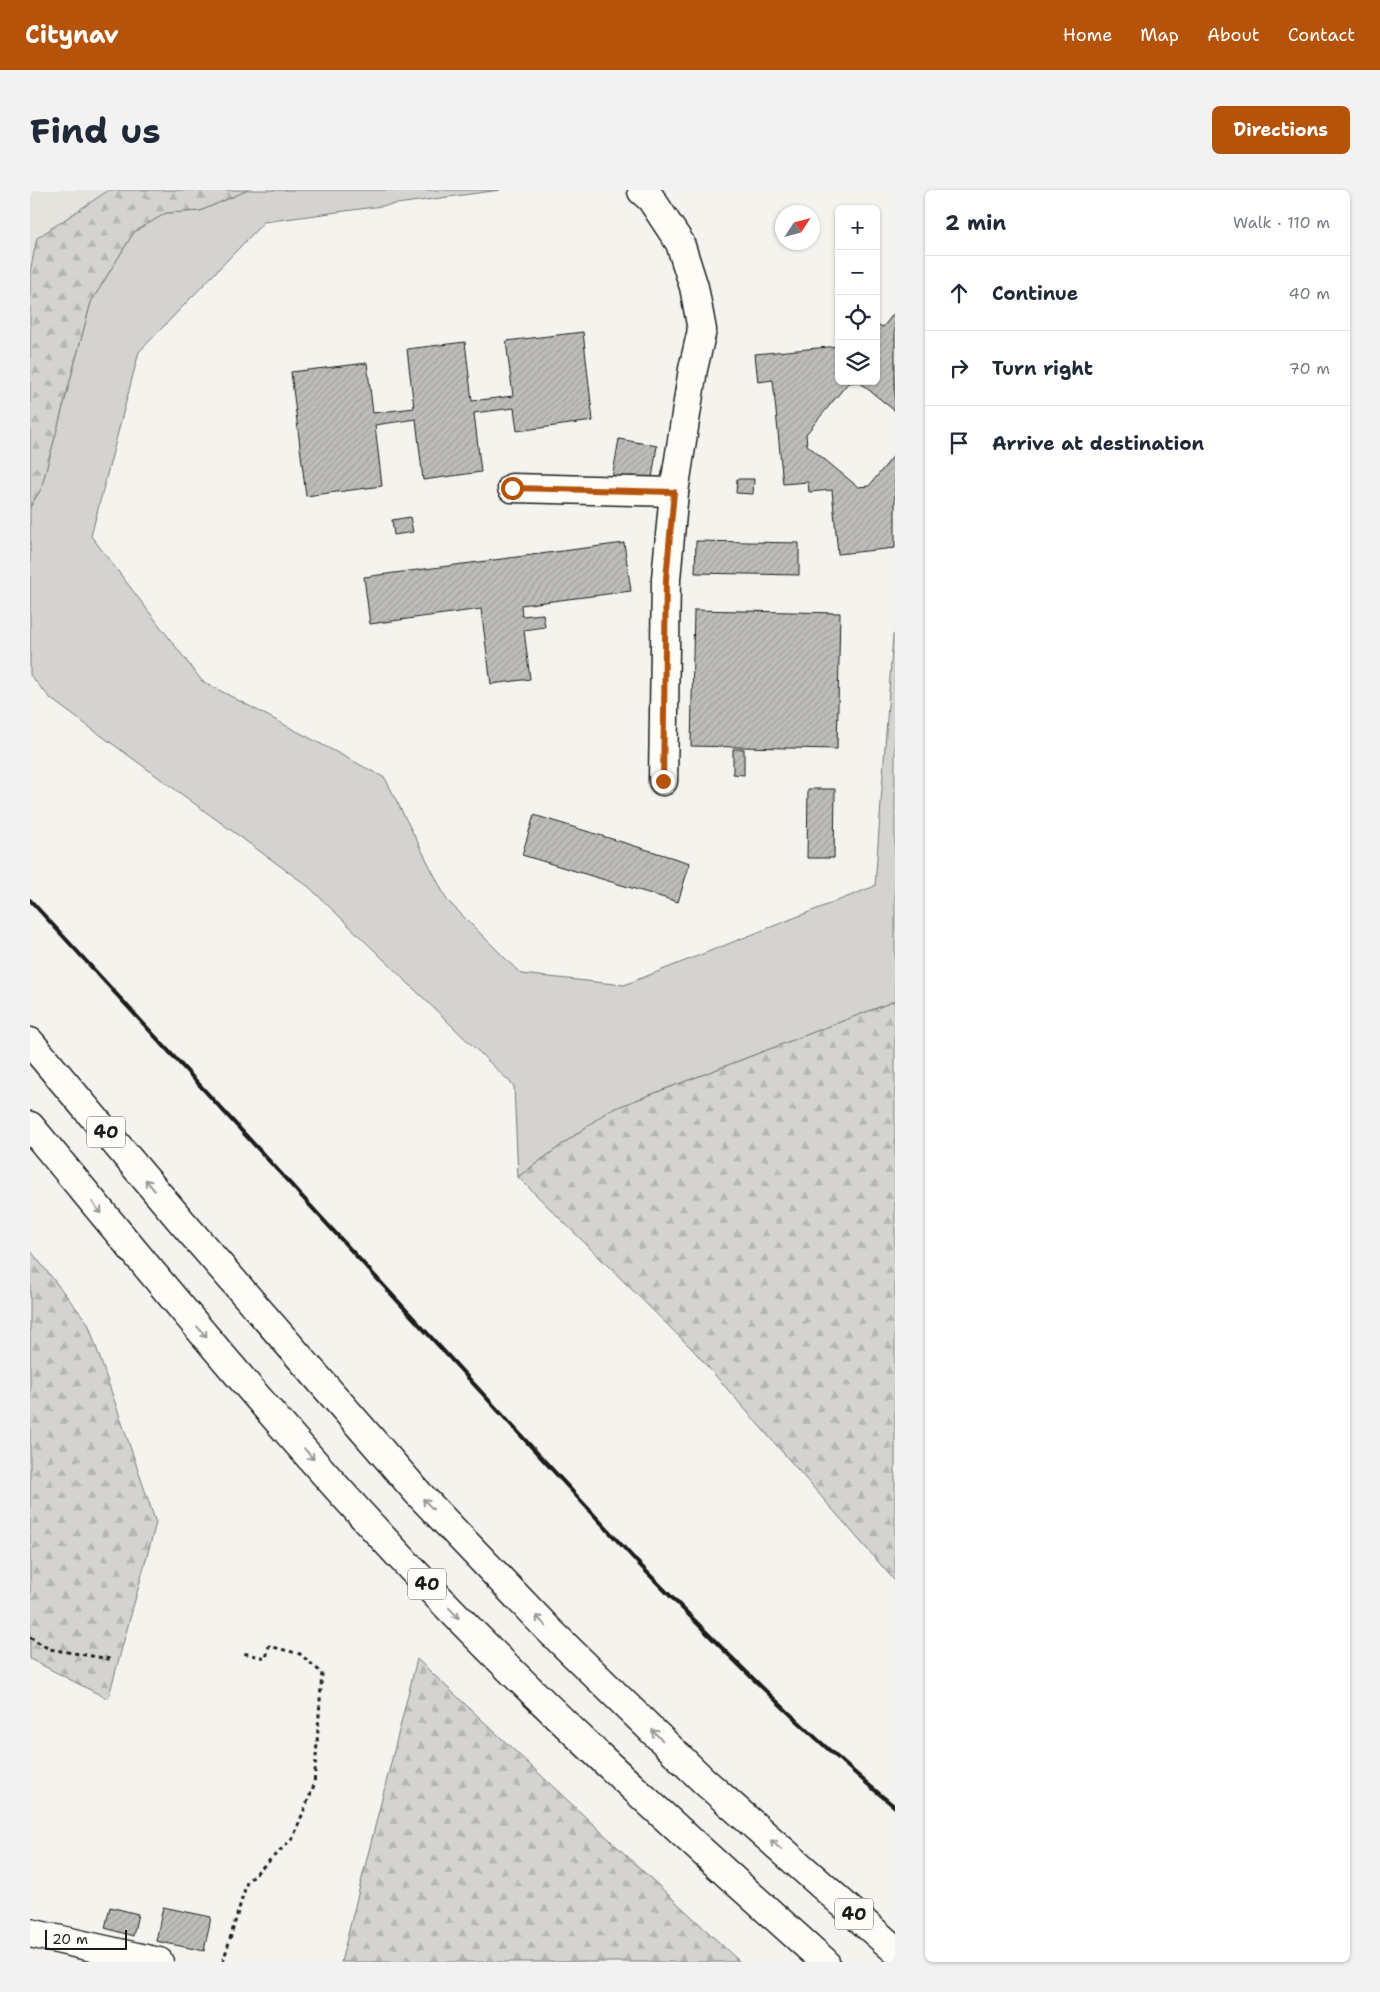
<!DOCTYPE html>
<meta charset="utf-8">
<style>
body{margin:0;font-family:"Shantell Sans",sans-serif;background:#f2f2f3;color:#1f2937}
.controls{position:absolute;right:15px;top:15px;display:grid;overflow:hidden;border-radius:8px;box-shadow:0 1px 4px #0004}
.controls button{width:45px;height:45px;display:grid;place-items:center;padding:0;border:0;border-bottom:1px solid #e0e1e3;background:#fff;color:#1f2937;font:25px sans-serif}
.compass{position:absolute;left:745px;top:15px;width:45px;height:45px;border-radius:50%;background:#fff;box-shadow:0 1px 4px #0004;rotate:54deg}
.scale{position:absolute;left:15px;bottom:12px;width:82px;box-sizing:border-box;padding-left:5px;border:2px solid #1c1c1c;border-top:0;font-size:14px;line-height:18px;white-space:nowrap;color:#1c1c1c;-webkit-text-stroke:4px #fdfcf7;paint-order:stroke}
.stop{position:absolute;width:15px;height:15px;margin:-11px;border:4px solid #b45309;border-radius:50%;background:#fff}
.stop.end{background:#b45309;border-color:#fff;box-shadow:0 1px 5px #0008}
.list{margin:0;padding:0;list-style:none}
h2{display:flex;justify-content:space-between;align-items:center;height:65px;margin:0;padding:0 20px;font-size:21px}
h2 small{font-size:16px;font-weight:400;color:#747a83}
.list li{display:grid;grid-template-columns:32px 1fr auto;gap:15px;align-items:center;box-sizing:border-box;height:75px;padding:0 20px;border-top:1px solid #e0e1e3}
.list b{display:block;font-size:19px;white-space:nowrap}
.list em{font-size:16px;font-style:normal;color:#747a83}
.icon{flex:none;width:28px;height:28px;fill:none;stroke:currentColor;stroke-width:2;stroke-linecap:round;stroke-linejoin:round}
.map{position:relative;flex:none;width:865px;height:1772px;overflow:hidden;border-radius:8px}
header{display:flex;align-items:center;gap:30px;box-sizing:border-box;height:70px;padding:0 25px;background:#b45309;color:#fff}
header strong{font-size:24px}
nav{display:flex;gap:28px;margin-inline-start:auto;font-size:18px}
.intro{display:flex;align-items:center;justify-content:space-between;box-sizing:border-box;height:120px;padding:0 30px}
h1{margin:0;font-size:35px}
.button{padding:12px 22px;border-radius:8px;background:#b45309;color:#fff;font-size:18px;font-weight:700}
main{display:flex;gap:30px;padding:0 30px}
aside{flex:1;background:#fff;border-radius:8px;box-shadow:0 1px 4px #0004}
.map>svg:first-child{display:block}
.built{fill:#e4e3de}
.green{fill:#d4d3cf;stroke:#787876}
.forest{fill:url(#forest-firs);stroke:#787876}
.building{fill:url(#building-hatch);stroke:#1c1c1c}
.lines{fill:none;stroke-linecap:round;stroke-linejoin:round}
.minor-casing{stroke:#1c1c1c;stroke-width:31}
.highway-casing{stroke:#1c1c1c;stroke-width:31}
.path{stroke:#1c1c1c;stroke-width:3;stroke-dasharray:4 4;stroke-linecap:butt}
.minor{stroke:#fdfcf7;stroke-width:28}
.highway{stroke:#fdfcf7;stroke-width:28}
.rail{stroke:#1c1c1c;stroke-width:4}
.oneway{stroke:#989794}
.route{stroke:#b45309;stroke-width:6}
.labels{text-anchor:middle;stroke-width:5;stroke-linejoin:round;paint-order:stroke}
.shield{fill:#fdfcf7;stroke:#605f5e;stroke-width:1}
.shield-label{font-size:18px;font-weight:bold;fill:#1c1c1c}
</style>
<header>
<strong>Citynav</strong>
<nav><a>Home</a><a>Map</a><a>About</a><a>Contact</a></nav>
</header>
<div class="intro"><h1>Find us</h1><a class="button">Directions</a></div>
<main>
<div class="map">
<svg width="865" height="1772" viewBox="0 0 865 1772">
<defs>
<pattern id="forest-firs" width="22" height="20" patternUnits="userSpaceOnUse" patternTransform="scale(1.25)"><rect width="22" height="20" fill="#d4d3cf"/><path d="M5 1l3.5 6h-7zM16 11l3.5 6h-7z" fill="#b5b5b1"/></pattern>
<pattern id="building-hatch" width="6" height="6" patternUnits="userSpaceOnUse" patternTransform="scale(1.25)"><rect width="6" height="6" fill="#bebdba"/><path d="M-1 1l2-2M0 6l6-6M5 7l2-2" fill="none" stroke="#a3a29f"/></pattern>
</defs>
<rect width="100%" height="100%" fill="#f4f3ee"/>
<filter id="ink" filterUnits="userSpaceOnUse"><feTurbulence type="fractalNoise" baseFrequency=".02" numOctaves="2"/><feDisplacementMap in="SourceGraphic" scale="10" xChannelSelector="R" yChannelSelector="G"/><feConvolveMatrix kernelMatrix="1 2 1 2 8 2 1 2 1" color-interpolation-filters="sRGB"/></filter>
<g filter="url(#ink)">
<!-- built -->
<path class="built" d="M0,0H79L7,48L0,82Z"/>
<!-- green -->
<path class="green" d="M218,0H470L234,32L109,162L61,346L172,491L355,588L417,710L491,784L594,795L845,696L863,445L865,444V811L578,921L488,987L484,896L279,697L21,509L0,485V317L11,299L61,112L104,42L136,23L170,21Z"/>
<!-- forest -->
<g class="forest">
<path d="M79,0H218L170,21L136,23L104,42L61,112L11,299L0,317V82L7,48Z"/>
<path d="M865,811V1391L664,1161L488,987L578,921Z"/>
<path d="M0,1060L58,1133L126,1333L78,1509L0,1469Z"/>
<path d="M387,1469L710,1772H311Z"/>
</g>
<!-- building -->
<g class="building">
<path d="M865,122V221L829,192L818,193L776,244L777,255L828,297L839,296L865,264V358L808,364L802,300L779,302L778,292L753,294L743,190L728,192L725,164L809,156V191H846V134L853,137Z"/>
<path d="M553,142L563,231L487,241L484,218L444,223L451,282L393,290L386,229L345,235L352,296L276,306L261,182L337,173L343,223L384,218L377,159L435,152L442,211L483,206L476,151Z"/>
<path d="M589,249L627,256L621,295L582,289Z"/>
<path d="M707,289H724L723,304L706,303Z"/>
<path d="M380,327L383,342L364,345L362,330Z"/>
<path d="M666,351L769,353V385L665,383Z"/>
<path d="M594,353L601,401L491,415L492,426L513,424L515,437L494,440L500,489L461,494L451,419L340,434L334,387Z"/>
<path d="M664,420L810,423L807,559L661,556Z"/>
<path d="M703,559H714V585L703,584Z"/>
<path d="M778,599H805L804,668H777Z"/>
<path d="M504,625L660,673L648,712L492,665Z"/>
<path d="M80,1717L108,1724L103,1746L75,1738Z"/>
<path d="M133,1717L181,1727L174,1761L126,1751Z"/>
</g>
<g class="lines">
<defs>
<g id="minor">
<path d="M613,0L612,1L621,9L650,53L664,97L672,140L663,179L644,302L636,389L633,591"/>
<path d="M482,298L644,302"/>
<path d="M0,1743L129,1772"/>
</g>
<g id="highway">
<path d="M0,852L152,1032L388,1303L517,1438L674,1591L865,1760"/>
<path d="M0,936C115,1074 229,1214 351,1346C490,1498 642,1635 795,1772"/>
</g>
</defs>
<!-- minor casing -->
<use href="#minor" class="minor-casing"/>
<!-- highway casing -->
<use href="#highway" class="highway-casing"/>
<!-- path -->
<g class="path">
<path d="M0,1447L19,1459L80,1469"/>
<path d="M193,1772L217,1692L263,1648L284,1595L292,1483L270,1464L239,1456L236,1468L212,1463"/>
</g>
<!-- minor -->
<use href="#minor" class="minor"/>
<!-- highway -->
<use href="#highway" class="highway"/>
<!-- rail -->
<path class="rail" d="M0,710L608,1373C690,1457 774,1542 865,1617"/>
</g>
<!-- one-way arrows -->
<defs><path id="oneway-shaft" d="M-6 0H5M1.5-3L5.5 0L1.5 3" fill="none" stroke-width="1.6" stroke-linecap="round" stroke-linejoin="round" transform="scale(1.25)"/></defs>
<g class="oneway">
<use href="#oneway-shaft" transform="translate(120 995) rotate(-130)"/>
<use href="#oneway-shaft" transform="translate(67 1018) rotate(51)"/>
<use href="#oneway-shaft" transform="translate(172 1142) rotate(49)"/>
<use href="#oneway-shaft" transform="translate(279 1264) rotate(49)"/>
<use href="#oneway-shaft" transform="translate(398 1314) rotate(-134)"/>
<use href="#oneway-shaft" transform="translate(424 1423) rotate(46)"/>
<use href="#oneway-shaft" transform="translate(511 1431) rotate(-134)"/>
<use href="#oneway-shaft" transform="translate(627 1545) rotate(-136)"/>
<use href="#oneway-shaft" transform="translate(746 1655) rotate(-138)"/>
</g>
</g>
<g class="lines" filter="url(#ink)">
<!-- route -->
<path class="route" d="M482,298L644,302L636,389L633,591"/>
</g>
<g class="labels">
<!-- shield labels -->
<g class="shield">
<rect x="57" y="926.5" width="38" height="31" rx="4"/>
<rect x="378" y="1378.5" width="38" height="31" rx="4"/>
<rect x="805" y="1708.5" width="38" height="31" rx="4"/>
</g>
<g class="shield-label">
<text x="76" y="948">40</text>
<text x="397" y="1400">40</text>
<text x="824" y="1730">40</text>
</g>
</g>
</svg>
<div class="controls">
<button>+</button>
<button>−</button>
<button><svg class="icon" aria-label="locate" viewBox="0 0 24 24"><circle cx="12" cy="12" r="6"/><path d="M12 2v4M12 18v4M2 12h4M18 12h4"/></svg></button>
<button><svg class="icon" aria-label="layers" viewBox="0 0 24 24"><path d="M12 4l9 5-9 5-9-5zM3 14l9 5 9-5"/></svg></button>
</div>
<svg class="compass" viewBox="-18 -18 36 36"><path d="M0-13l5 13h-10z" fill="#e53935"/><path d="M0 13l5-13h-10z" fill="#747a83"/></svg>
<div class="scale">20 m</div>
<div class="stop" style="left:482px;top:298px"></div>
<div class="stop end" style="left:633px;top:591px"></div>
</div>
<aside>
<h2>2 min<small>Walk · 110 m</small></h2>
<ul class="list">
<li><svg class="icon" aria-label="ahead" viewBox="0 0 24 24"><path d="M12 20V5M6 11l6-6 6 6"/></svg><div><b>Continue</b></div><em>40 m</em></li>
<li><svg class="icon" aria-label="right" viewBox="0 0 24 24"><path d="M7 20v-9h11M14 6l5 5-5 5"/></svg><div><b>Turn right</b></div><em>70 m</em></li>
<li><svg class="icon" aria-label="arrive" viewBox="0 0 24 24"><path d="M6 21V4h12l-3 4 3 4H6"/></svg><div><b>Arrive at destination</b></div></li>
</ul>
</aside>
</main>
